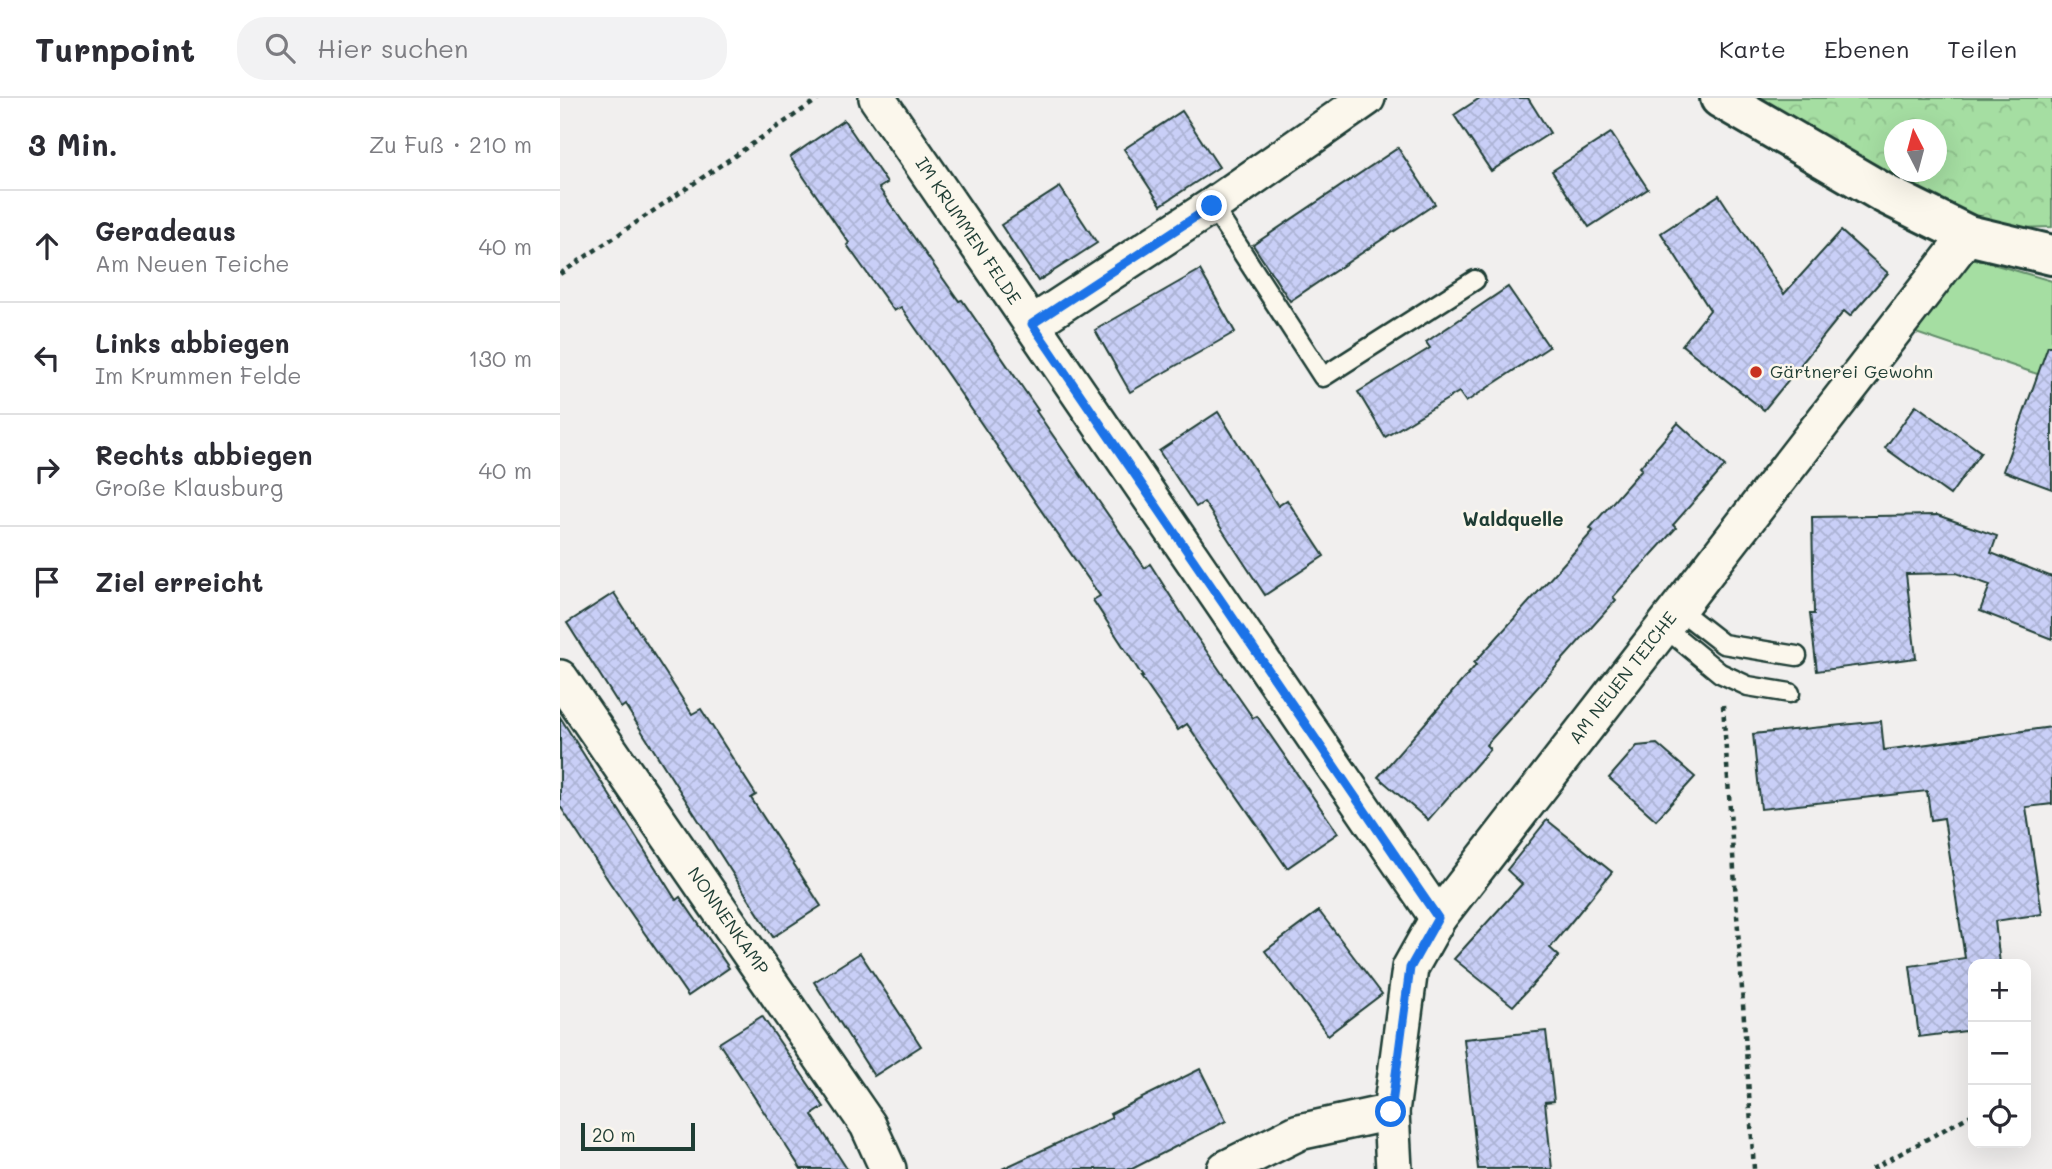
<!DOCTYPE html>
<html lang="de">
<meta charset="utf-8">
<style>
body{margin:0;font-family:Mali,sans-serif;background:#f2f2f3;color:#2b2b33}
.controls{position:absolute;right:21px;bottom:21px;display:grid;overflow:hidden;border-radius:14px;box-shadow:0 7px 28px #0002}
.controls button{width:63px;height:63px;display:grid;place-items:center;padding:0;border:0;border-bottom:2px solid #e1e1e2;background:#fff;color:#2b2b33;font:35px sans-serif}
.compass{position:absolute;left:1324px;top:21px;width:63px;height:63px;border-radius:50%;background:#fff;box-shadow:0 7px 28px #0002;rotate:354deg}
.scale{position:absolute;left:21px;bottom:18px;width:114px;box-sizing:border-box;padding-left:7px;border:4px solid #1f3d34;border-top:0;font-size:19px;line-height:24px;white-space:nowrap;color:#1f3d34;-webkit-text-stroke:5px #fbf7ec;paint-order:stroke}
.stop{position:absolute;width:21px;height:21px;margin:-16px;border:5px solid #1a73e8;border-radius:50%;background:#fff}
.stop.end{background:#1a73e8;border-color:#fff;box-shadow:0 2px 7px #0008}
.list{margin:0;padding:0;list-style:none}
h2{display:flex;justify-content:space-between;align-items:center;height:91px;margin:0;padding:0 28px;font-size:30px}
h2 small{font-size:23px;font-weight:400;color:#7c7c81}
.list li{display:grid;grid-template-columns:46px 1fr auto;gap:21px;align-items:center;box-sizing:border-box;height:112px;padding:0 28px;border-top:2px solid #e1e1e2}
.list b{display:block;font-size:26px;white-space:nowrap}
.list p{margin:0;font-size:23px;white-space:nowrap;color:#7c7c81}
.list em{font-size:23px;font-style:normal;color:#7c7c81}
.icon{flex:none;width:38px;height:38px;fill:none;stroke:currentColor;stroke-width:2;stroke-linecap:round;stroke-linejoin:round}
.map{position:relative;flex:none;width:1492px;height:1071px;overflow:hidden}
header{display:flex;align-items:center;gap:42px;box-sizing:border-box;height:98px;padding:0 35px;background:#fff;border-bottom:2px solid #e1e1e2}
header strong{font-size:33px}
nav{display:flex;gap:38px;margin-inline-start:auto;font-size:24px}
.search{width:490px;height:63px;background:#f2f2f3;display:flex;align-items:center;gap:18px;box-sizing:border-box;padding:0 24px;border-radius:28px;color:#7c7c81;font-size:26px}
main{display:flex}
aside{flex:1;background:#fff}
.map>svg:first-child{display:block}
.grass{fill:#a5dea2;stroke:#628e6b;stroke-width:2}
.forest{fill:url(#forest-crowns);stroke:#628e6b;stroke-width:2;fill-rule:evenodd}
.building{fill:url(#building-cross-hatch);stroke:#1f3d34;stroke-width:2}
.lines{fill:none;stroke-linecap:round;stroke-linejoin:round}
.service-casing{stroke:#1f3d34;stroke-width:23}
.minor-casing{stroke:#1f3d34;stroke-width:40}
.tertiary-casing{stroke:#1f3d34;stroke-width:44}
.path{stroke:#1f3d34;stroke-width:4.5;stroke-dasharray:5 5;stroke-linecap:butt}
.service{stroke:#fbf7ec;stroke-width:18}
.minor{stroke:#fbf7ec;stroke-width:35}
.tertiary{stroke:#fbf7ec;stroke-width:38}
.route{stroke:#1a73e8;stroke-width:9}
.poi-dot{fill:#c8321e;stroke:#fbf7ec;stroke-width:2.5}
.labels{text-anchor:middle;stroke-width:5;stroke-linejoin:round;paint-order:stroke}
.street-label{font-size:18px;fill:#1f3d34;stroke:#fbf7ec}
.poi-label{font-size:18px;fill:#1f3d34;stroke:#fbf7ec;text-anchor:start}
.neighbourhood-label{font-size:19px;font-weight:bold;fill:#1f3d34;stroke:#fbf7ec}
</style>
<header>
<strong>Turnpoint</strong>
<div class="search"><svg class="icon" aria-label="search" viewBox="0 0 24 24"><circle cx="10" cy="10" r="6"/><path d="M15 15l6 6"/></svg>Hier suchen</div>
<nav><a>Karte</a><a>Ebenen</a><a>Teilen</a></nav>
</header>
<main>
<aside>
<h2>3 Min.<small>Zu Fuß · 210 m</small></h2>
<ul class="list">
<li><svg class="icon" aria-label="ahead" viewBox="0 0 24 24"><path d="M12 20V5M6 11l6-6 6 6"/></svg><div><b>Geradeaus</b><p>Am Neuen Teiche</p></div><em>40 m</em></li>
<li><svg class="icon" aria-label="left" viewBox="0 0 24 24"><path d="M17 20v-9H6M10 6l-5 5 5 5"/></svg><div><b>Links abbiegen</b><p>Im Krummen Felde</p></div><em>130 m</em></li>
<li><svg class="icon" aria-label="right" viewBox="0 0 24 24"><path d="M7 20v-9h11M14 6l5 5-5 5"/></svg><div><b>Rechts abbiegen</b><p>Große Klausburg</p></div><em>40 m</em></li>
<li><svg class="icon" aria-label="arrive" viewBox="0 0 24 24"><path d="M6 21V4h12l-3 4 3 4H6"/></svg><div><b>Ziel erreicht</b></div></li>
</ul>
</aside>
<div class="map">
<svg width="1492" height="1071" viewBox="0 0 1492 1071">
<defs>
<pattern id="forest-crowns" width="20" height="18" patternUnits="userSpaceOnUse" patternTransform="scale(1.75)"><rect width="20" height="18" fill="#a5dea2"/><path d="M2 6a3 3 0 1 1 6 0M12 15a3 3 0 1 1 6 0" fill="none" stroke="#8ebf8c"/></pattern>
<pattern id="building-cross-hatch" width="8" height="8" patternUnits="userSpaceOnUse" patternTransform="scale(1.75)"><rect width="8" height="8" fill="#c9cff7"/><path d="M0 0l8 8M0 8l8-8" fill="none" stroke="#acb3d4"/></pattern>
</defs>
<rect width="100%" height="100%" fill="#f1efee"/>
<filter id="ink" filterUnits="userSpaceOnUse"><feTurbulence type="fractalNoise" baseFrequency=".0143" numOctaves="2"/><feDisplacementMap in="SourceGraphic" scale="14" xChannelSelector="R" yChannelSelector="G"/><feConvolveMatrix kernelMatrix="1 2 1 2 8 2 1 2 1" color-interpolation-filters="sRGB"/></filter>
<g filter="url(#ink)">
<!-- grass -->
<path class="grass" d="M1405,158L1492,183V281L1347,232Z"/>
<!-- forest -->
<path class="forest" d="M1144,0H1492V129L1427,131ZM1335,32H1377V74H1335Z"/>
<!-- building -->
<g class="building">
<path d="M920,0H968L990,35L931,73L894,17Z"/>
<path d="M622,13L659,69L601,107L564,51Z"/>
<path d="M284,22L327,85L319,90L399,203L402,202L478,312L476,313L585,470L590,466L636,538L693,620L697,618L778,735L727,770L627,626L618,632L581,579H583L533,502L540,498L341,209L334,213L287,147L289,145L230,59Z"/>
<path d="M1051,35L1088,91L1029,129L992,73Z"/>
<path d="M838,50L875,106L730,203L693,147Z"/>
<path d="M500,89L537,145L478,183L441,127Z"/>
<path d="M1159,97L1224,196L1281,133L1328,175L1290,218L1284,213L1204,312L1122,247L1150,212L1101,135Z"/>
<path d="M640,172L675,234L570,294L535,232Z"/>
<path d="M948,189L989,249L906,304L899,294L825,339L798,294L870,250L866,244Z"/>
<path d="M1488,248H1492V391L1443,373Z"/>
<path d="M1356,307L1421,354L1390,397L1325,350Z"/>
<path d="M658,314L718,408L727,402L764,458L705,497L644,404L636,409L599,353Z"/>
<path d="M1118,325L1165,368L1113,427L1116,430L1053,499L1056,502L926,647L930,651L868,722L818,679L916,567L914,565L1033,433L1030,430L1082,371L1080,369Z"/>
<path d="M1377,417L1437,438L1431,455L1492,479V541L1420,513L1430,487L1396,475L1346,476L1356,560L1257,573L1250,516H1254L1252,419Z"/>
<path d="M54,495L132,616L141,611L196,697L191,700L261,808L213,839L65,607L61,610L7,525Z"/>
<path d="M0,619L116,802L120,799L169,870L128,898L50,785L0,708Z"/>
<path d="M1321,623L1324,652L1492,629V706L1466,709L1482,816L1435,823L1440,866H1413V932L1359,939L1350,868L1405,860L1384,720L1371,722L1367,693L1201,711L1193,636Z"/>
<path d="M1097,646L1135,679L1096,722L1049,680L1077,648Z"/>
<path d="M987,722L1052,774L990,850L999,858L953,908L894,861L962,786L947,772Z"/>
<path d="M759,813L822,896L768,937L705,853Z"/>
<path d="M300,855L361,948L314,978L254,884Z"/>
<path d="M202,918L264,1009L252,1017L287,1071H241L159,945Z"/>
<path d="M986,933L994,1003L985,1004L992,1071H918L904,941Z"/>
<path d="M640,971L666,1023L572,1071H442L552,1020L550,1016Z"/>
</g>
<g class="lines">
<defs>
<g id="service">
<path d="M652,108L763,279L915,182"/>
<path d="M1117,510L1163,546L1237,558"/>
<path d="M1103,528L1160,575L1188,588L1230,595"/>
</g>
<g id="minor">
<path d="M317,0L878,820"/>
<path d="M472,226L652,108L807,0"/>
<path d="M0,580L308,1027L328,1071"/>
<path d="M665,1071L739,1034L831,1014"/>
<path d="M834,1071L831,1014L850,870L878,820L1408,137"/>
</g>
<path id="tertiary" d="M1160,0L1325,96L1408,137L1492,157"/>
</defs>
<!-- service casing -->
<use href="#service" class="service-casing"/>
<!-- minor casing -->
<use href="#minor" class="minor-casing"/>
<!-- tertiary casing -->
<use href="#tertiary" class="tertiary-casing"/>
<!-- path -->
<g class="path">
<path d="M0,176L260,0"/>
<path d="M1163,607L1194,1071"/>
<path d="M1312,1071L1413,1016"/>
</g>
<!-- service -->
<use href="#service" class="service"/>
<!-- minor -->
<use href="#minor" class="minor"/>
<!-- tertiary -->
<use href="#tertiary" class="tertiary"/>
</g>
</g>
<g class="lines" filter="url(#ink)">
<!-- route -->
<path class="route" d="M652,108L472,226L878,820L850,870L831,1014"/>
</g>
<!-- markers -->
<circle class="poi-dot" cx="1196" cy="274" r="7"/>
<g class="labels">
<!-- street labels -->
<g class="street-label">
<text transform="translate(408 133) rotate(56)" y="6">IM KRUMMEN FELDE</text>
<text transform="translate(1063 580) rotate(-52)" y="6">AM NEUEN TEICHE</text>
<text transform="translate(168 823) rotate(55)" y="6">NONNENKAMP</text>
</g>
<!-- poi labels -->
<g class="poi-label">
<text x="1210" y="280">Gärtnerei Gewohn</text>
</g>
<!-- neighbourhood labels -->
<g class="neighbourhood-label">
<text x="953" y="428">Waldquelle</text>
</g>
</g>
</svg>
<div class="controls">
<button>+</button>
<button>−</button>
<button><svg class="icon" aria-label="locate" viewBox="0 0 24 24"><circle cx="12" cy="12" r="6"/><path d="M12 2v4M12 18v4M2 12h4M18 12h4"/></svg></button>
</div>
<svg class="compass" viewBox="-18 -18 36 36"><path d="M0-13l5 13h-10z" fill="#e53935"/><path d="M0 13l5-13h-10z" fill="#7c7c81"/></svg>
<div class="scale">20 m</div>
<div class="stop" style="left:831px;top:1014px"></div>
<div class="stop end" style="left:652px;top:108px"></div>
</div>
</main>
